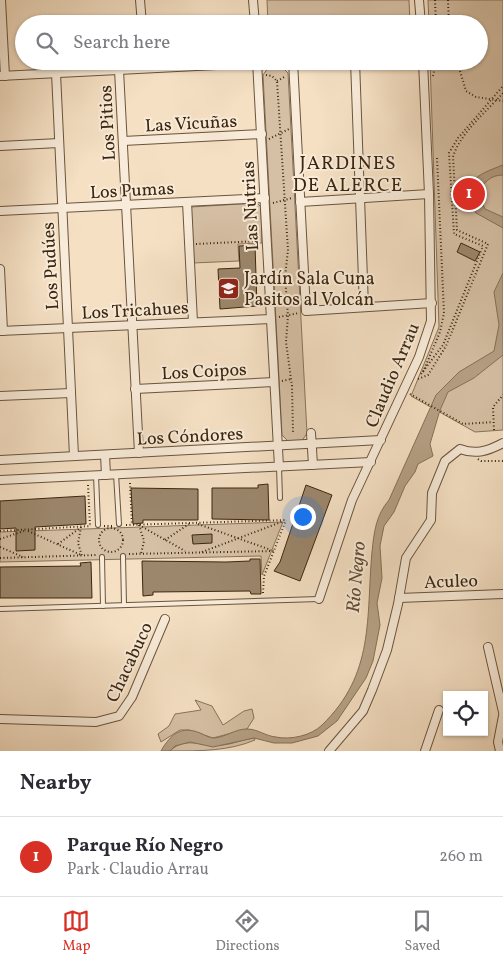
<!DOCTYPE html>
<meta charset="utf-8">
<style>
body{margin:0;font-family:Vollkorn,serif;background:#f2f2f3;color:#2b2b33}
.controls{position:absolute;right:15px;bottom:15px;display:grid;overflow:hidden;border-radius:0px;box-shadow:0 1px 4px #0004}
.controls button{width:45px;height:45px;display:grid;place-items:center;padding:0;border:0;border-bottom:1px solid #e1e1e2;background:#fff;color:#2b2b33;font:25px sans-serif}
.you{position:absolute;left:302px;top:516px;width:18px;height:18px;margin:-12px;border:4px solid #fff;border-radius:50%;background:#1a73e8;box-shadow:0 0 0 8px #1a73e833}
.badge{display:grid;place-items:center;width:32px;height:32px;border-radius:50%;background:#d93025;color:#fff;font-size:16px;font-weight:700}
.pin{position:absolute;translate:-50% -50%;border:2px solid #fff;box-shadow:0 1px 5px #0006}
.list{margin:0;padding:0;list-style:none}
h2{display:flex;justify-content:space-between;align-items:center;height:65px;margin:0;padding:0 20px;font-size:21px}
h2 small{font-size:16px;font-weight:400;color:#7c7c81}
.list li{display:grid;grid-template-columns:32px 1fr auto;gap:15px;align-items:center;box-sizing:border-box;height:80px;padding:0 20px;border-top:1px solid #e1e1e2}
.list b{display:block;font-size:19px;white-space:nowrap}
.list p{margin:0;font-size:16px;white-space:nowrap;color:#7c7c81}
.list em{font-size:16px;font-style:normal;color:#7c7c81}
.icon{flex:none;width:28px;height:28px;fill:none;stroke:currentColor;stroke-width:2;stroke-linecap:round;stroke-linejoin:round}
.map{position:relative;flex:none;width:503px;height:751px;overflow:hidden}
.search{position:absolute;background:#fff;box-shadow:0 1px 4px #0004;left:15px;right:15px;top:15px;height:55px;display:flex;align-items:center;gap:12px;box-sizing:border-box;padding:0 18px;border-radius:28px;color:#7c7c81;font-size:19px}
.sheet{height:145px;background:#fff}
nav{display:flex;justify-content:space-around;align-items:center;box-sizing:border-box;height:70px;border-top:1px solid #e1e1e2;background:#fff;font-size:14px;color:#7c7c81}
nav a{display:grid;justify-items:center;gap:2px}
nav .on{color:#d93025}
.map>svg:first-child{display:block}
.green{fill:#d6c0a5;stroke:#89735a}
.water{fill:#b6a186;stroke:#857056}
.building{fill:#9c876d;stroke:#3c260f}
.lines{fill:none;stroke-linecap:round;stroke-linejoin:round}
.service-casing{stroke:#6a543c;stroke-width:6}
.minor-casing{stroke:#6a543c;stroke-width:10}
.path{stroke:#3c260f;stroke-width:2;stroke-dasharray:1 2.5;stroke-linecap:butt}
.service{stroke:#f8ebd9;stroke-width:4}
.minor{stroke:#f8ebd9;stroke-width:8}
.labels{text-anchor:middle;stroke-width:4;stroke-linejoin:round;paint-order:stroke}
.street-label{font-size:18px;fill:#3c260f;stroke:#f8ebd9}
.poi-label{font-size:18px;fill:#3c260f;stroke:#f8ebd9;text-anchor:start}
.neighbourhood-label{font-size:19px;letter-spacing:1px;fill:#3c260f;stroke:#f8ebd9}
.water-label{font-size:19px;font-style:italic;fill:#614b33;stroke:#f8ebd9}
</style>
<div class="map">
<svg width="503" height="751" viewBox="0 0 503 751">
<rect width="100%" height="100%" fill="#f5e0c4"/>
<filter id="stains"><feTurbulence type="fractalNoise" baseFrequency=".004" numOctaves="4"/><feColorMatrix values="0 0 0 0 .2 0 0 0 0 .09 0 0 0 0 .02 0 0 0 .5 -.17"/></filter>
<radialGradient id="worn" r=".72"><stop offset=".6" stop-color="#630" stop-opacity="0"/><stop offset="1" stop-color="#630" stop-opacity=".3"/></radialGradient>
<!-- green -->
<g class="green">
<path d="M267,0H409L410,24H268Z"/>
<path d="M428,0H503V430L475,432L411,396L439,327L430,61H479V24H429Z"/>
<path d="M282,67L288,73L307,433L302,441L289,442L282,435L263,75L268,68Z"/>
<path d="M257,203L261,207L262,243L238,244L239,261L193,263L191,207Z"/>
<path d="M283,522L262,575L261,556L0,562V532Z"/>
<path d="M195,700L212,706L223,725L244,711L252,709L254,718L247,729L213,738L189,730H180L161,742L158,734L169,726L175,714L201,710Z"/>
<path d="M254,738L255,740C229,751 201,751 170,751C186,735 205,748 223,745C234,744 243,739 254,738Z"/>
</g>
<!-- water -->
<g class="water">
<path d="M503,165V175C490,175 483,183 478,194L485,209L503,217V228L476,213C462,181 474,176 503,165Z"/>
<path d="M503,273V355L474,378L448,392L440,410L430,444L433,456L418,464L415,472L405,486L394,512L384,526L380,546L382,578L377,603L380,625L373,661L366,678L337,721L318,736L292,743H274L254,738L213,747L190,742L175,746L170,751H161C170,735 181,725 200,733C205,735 209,738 214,738C226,737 235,729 247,729C258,729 265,736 276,737C290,740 311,736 322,725C375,674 366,618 372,552C374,532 376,515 389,500L436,395L459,372L494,351L499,325L494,292Z"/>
</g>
<!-- building -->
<g class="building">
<path d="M461,243L480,252L475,261L457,252Z"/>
<path d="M255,245L257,306L220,309L218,269L240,268L239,246Z"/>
<path d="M268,484L269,520L212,519V488H258V485Z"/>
<path d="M306,485L332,495L300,581L274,571L280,562Z"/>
<path d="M131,488L198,489V520H143V523L133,524Z"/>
<path d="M85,496L86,524L35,527V550L16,551V528L0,529V501Z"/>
<path d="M212,534V543L193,544L192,535Z"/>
<path d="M250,559H260L261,594H251L250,591L153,592V595L143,596L142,561L226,562L250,561Z"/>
<path d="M91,562L92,598H0V567L81,566L80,563Z"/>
</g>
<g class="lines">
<defs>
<g id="service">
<path d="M279,467L280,498"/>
<path d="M116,474L119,524"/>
<path d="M96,475L98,525"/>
<path d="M123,556L124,605"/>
<path d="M102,557L103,606"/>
<path d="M0,609L319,599"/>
</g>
<g id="minor">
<path d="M1,0L5,76"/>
<path d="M140,0L142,24"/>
<path d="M253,0L255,24"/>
<path d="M419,0L421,24"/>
<path d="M257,61L279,467"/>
<path d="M293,61L306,311L432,303"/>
<path d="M355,61L364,307"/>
<path d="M119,70L139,453"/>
<path d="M56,73L74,456"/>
<path d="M0,76L295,61"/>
<path d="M123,141L262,134"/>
<path d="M0,146L59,143"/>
<path d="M187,202L193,322"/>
<path d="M300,202L429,194"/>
<path d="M0,211L265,198"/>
<path d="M0,269L3,331"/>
<path d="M0,331L271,319"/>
<path d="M135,389L274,382"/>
<path d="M0,396L71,393"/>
<path d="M311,433L313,465"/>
<path d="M105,455L106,475"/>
<path d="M0,460L381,440"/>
<path d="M0,480L371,462"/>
<path d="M399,598L503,594"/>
<path d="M319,599L352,500L419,357L431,321L429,194L423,61"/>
<path d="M488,647L503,712"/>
<path d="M0,719L96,722L119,716L132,697L165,619"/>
<path d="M329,751L363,711L372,690L387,650L398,604L406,558L431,520L432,493L445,461L460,449C476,455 488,451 503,443"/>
<path d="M425,751L439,710"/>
<path d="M500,751L498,742L503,716"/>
</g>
</defs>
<!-- service casing -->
<use href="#service" class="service-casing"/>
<!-- minor casing -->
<use href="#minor" class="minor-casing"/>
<!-- path -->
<g class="path">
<path d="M435,0L436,24"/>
<path d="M448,0L449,24"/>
<path d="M457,61L466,91L476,97L503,101"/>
<path d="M266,75L272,76L277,81L288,250L285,277L288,316L286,342L292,386L293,432"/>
<path d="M433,76L436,61"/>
<path d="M277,81L286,76"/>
<path d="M269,139L289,129"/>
<path d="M273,203L292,198"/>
<path d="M196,244L259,241"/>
<path d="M279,317L299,313"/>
<path d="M423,372L440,332L444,313L437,158"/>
<path d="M421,374L443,345L483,246L454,234L449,153L458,138L503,86"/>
<path d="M418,379L428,375L446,346L488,244L457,230L453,157C460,133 486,112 503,93"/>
<path d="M282,381L291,379"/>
<path d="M410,394L463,424L493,422"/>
<path d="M494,430L493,407L503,395"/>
<path d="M478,459L481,461H503"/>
<path d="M130,483L132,525"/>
<path d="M88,485L90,526"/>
<path d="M198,524L271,550"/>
<path d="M126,525L286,520"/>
<path d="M139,525L185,551"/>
<path d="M139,525L144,541L141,554"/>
<path d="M104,526H114"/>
<path d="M81,527L78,543L82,556"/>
<circle cx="111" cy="540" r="12"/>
<path d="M0,531L91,526"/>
<path d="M28,531L81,555"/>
<path d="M0,539L24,531"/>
<path d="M165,540L189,524"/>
<path d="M58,544L80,528"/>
<path d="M0,547L23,557"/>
<path d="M202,552L284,521"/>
<path d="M129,554L274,551"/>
<path d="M0,558L96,555"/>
<path d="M263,593L264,576L286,520"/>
</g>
<!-- service -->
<use href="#service" class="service"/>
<!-- minor -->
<use href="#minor" class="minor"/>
</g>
<!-- icons -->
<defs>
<symbol id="school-square" viewBox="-11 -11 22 22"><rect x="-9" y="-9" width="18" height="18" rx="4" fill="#8f2418" stroke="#f8ebd9"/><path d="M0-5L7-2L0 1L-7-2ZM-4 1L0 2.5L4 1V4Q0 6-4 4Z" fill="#fff"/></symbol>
</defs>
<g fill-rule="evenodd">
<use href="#school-square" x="216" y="276" width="25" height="25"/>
</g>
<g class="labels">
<!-- street labels -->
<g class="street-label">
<text transform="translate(107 123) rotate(-93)" y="6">Los Pitios</text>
<text transform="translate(191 123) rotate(-3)" y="6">Las Vicuñas</text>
<text transform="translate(132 190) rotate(-3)" y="6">Los Pumas</text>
<text transform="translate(250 206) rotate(-93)" y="6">Las Nutrias</text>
<text transform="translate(50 266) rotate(-93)" y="6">Los Pudúes</text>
<text transform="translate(135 310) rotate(-3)" y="6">Los Tricahues</text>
<text transform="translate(204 371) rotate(-3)" y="6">Los Coipos</text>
<text transform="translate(392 375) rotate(-67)" y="6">Claudio Arrau</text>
<text transform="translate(190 436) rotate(-3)" y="6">Los Cóndores</text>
<text transform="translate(451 581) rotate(-2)" y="6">Aculeo</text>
<text transform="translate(129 662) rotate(-65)" y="6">Chacabuco</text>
</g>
<!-- poi labels -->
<g class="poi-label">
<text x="244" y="284">Jardín Sala Cuna<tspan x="244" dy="21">Pasitos al Volcán</tspan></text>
</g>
<!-- neighbourhood labels -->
<g class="neighbourhood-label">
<text x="348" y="169">JARDINES<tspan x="348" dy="22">DE ALERCE</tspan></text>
</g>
<!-- water labels -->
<g class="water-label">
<text transform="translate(355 577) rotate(-85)" y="7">Río Negro</text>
</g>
</g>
<rect width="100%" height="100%" filter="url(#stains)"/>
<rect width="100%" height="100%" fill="url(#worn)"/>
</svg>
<div class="controls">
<button><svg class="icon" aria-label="locate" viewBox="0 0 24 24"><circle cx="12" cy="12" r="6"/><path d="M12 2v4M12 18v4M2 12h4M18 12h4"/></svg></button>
</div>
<div class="you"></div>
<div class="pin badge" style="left:469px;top:194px">1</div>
<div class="search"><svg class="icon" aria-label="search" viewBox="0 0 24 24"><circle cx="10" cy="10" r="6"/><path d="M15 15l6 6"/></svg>Search here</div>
</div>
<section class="sheet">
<h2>Nearby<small></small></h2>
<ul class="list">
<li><span class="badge">1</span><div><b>Parque Río Negro</b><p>Park · Claudio Arrau</p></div><em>260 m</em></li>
</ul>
</section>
<nav>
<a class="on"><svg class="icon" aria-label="map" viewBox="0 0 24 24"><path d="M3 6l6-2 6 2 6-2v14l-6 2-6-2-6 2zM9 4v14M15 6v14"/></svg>Map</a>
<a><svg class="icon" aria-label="directions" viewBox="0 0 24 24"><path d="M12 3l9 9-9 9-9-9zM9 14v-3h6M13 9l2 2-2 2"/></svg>Directions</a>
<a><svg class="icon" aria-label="saved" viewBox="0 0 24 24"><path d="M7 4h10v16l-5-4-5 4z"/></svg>Saved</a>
</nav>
